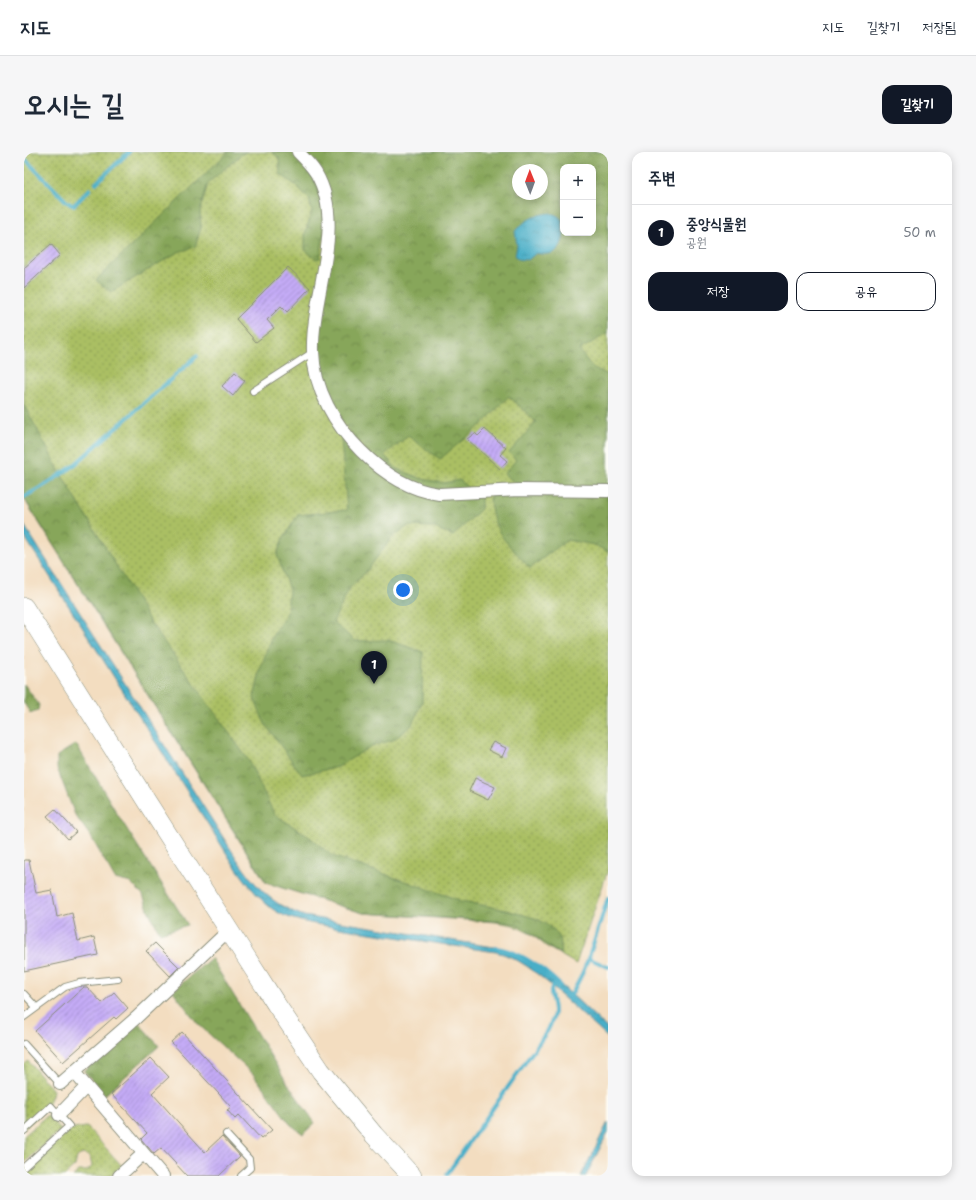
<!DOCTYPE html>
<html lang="ko">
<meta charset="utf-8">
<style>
body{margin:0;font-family:"Shantell Sans","Poor Story",sans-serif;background:#f6f6f7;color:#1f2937}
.controls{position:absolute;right:12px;top:12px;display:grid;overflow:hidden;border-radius:8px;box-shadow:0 2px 10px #0003}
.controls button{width:36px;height:36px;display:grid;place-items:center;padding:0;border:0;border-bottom:1px solid #e0e1e3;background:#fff;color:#1f2937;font:20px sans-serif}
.compass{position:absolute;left:488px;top:12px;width:36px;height:36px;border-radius:50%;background:#fff;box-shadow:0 2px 10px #0003;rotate:359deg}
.you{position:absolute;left:379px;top:438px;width:14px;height:14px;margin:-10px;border:3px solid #fff;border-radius:50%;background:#1a73e8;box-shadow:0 0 0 6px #1a73e833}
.badge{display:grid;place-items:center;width:26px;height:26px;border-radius:50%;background:#111827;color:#fff;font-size:13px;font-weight:700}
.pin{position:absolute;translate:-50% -33px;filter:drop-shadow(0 1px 2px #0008)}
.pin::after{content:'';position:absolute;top:21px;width:14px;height:12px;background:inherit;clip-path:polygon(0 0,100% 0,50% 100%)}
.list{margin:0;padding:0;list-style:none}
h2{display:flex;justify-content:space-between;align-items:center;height:52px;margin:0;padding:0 16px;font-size:17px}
h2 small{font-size:13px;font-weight:400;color:#747a83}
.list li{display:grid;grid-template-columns:26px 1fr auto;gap:12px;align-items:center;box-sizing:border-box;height:56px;padding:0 16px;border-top:1px solid #e0e1e3}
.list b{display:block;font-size:15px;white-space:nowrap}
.list p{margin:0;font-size:13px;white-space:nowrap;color:#747a83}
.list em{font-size:13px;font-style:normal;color:#747a83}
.actions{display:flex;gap:8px;padding:12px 16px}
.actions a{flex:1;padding:9px 0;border:1px solid #111827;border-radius:12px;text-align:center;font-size:14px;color:#111827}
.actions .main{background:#111827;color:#fff}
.map{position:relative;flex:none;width:584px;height:1024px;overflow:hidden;border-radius:12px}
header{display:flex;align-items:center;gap:24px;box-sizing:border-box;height:56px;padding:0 20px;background:#fff;border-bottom:1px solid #e0e1e3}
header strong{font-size:19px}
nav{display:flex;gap:22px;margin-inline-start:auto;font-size:14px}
.intro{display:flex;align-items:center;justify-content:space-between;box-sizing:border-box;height:96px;padding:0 24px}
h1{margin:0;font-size:28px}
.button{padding:10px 18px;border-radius:12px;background:#111827;color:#fff;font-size:14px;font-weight:700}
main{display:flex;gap:24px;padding:0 24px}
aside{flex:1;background:#fff;border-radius:12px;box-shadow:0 2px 10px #0003}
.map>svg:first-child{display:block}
.grass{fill:url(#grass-dots);stroke:#647e4c;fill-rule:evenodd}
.forest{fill:url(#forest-crowns);stroke:#537247;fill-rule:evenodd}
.water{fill:url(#water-ripples);stroke:#34767e}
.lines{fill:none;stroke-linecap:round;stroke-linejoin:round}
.stream{stroke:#48aec7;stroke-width:4}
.building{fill:url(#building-hatch)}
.service-casing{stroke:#898d7a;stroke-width:8}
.minor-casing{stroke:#898d7a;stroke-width:14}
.primary-casing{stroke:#898d7a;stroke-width:20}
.service{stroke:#fff;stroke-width:6}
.minor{stroke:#fff;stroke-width:12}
.primary{stroke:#fff;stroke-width:19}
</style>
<header>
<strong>지도</strong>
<nav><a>지도</a><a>길찾기</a><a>저장됨</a></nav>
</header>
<div class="intro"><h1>오시는 길</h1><a class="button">길찾기</a></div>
<main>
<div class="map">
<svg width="584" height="1024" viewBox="0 0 584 1024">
<defs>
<pattern id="grass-dots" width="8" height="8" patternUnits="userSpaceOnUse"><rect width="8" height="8" fill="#aabf64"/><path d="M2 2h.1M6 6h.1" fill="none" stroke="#8a9c53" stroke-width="1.8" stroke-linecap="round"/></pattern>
<pattern id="forest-crowns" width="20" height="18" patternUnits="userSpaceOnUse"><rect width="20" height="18" fill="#87a65a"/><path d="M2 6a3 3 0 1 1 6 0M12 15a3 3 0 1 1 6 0" fill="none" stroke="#6e884b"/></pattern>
<pattern id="water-ripples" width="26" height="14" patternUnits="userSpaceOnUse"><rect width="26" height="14" fill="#48aec7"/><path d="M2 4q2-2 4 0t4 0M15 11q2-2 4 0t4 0" fill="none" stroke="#3b8fa2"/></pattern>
<pattern id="building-hatch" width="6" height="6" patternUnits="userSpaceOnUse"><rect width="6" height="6" fill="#c4abf6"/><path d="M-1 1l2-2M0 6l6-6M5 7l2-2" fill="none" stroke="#9f8cc8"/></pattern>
</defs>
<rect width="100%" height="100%" fill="#fdfcf7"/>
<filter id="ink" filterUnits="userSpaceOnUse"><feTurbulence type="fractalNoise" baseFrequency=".025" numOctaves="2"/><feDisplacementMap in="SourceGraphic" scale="8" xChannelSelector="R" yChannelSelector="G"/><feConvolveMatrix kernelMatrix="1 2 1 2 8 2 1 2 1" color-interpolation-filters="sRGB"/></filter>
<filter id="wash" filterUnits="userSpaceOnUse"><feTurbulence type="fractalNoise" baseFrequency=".012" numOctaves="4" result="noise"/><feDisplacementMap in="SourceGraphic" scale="16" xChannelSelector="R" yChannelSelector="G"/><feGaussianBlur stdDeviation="0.9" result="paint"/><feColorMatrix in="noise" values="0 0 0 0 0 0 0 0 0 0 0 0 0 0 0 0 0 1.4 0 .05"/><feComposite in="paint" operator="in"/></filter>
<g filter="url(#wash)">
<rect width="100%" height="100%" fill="#f3ddc0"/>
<!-- grass -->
<g class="grass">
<path d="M0,0H584V718L552,812L523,795L507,782L489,773L471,770L339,761L242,731L0,347ZM539,15H569V81H539ZM494,18H518V42H494Z"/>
<path d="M4,909L29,938C27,955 12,965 0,977V913Z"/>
<path d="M23,963L37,978L0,1011V984Z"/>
<path d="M62,975L64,976L98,1014L87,1024H49L55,1019C61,1019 64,1020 68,1014L66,1005C62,1002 58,1001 53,1005L51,1014L40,1024H0V1018L42,980L49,977Z"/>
</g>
<!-- forest -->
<g class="forest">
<path d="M204,0H224L219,1L184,31L176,59L177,76L171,95L154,100L87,140L72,128Z"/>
<path d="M248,0H270L295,35L301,73L296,106L292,107L281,98V82L288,59L285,47L274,35L256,22L255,6Z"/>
<path d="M279,0H584V181L555,198L568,215L584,223V337L495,334L480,322L492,308L485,301L512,270L485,244L458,272L416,307L384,284L360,303L373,317L398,327L420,331L436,328L445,337L414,339L389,332L350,307L314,265L292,209L307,72ZM539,15H569V81H539ZM494,18H518V42H494Z"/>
<path d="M0,253L37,322L128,473L225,609L250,662L287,686L308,704L438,749L482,758L514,767L530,778L536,786L537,793L536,802C520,793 508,779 491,772C485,770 478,770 472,769L339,761L243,731L0,346Z"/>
<path d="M321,285L385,337L457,344V357L429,384L409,375L384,374L368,385L342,420L325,437L309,470L331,489L364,488L399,500L398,550L387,574L369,588L347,594L314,615L278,623L241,572L230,546L237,515L249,483L263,461L265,438L253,403L258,388L274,363L323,358L317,287Z"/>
<path d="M466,343H584V400L571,393L543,388L506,416C482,389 468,382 466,343Z"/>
<path d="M0,532L15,553L14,558L6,561L0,551Z"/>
<path d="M52,592L94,663L164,773L136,781L125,760L119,743L107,731L91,727L67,685L51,663L33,616V604Z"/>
<path d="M187,806L262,929L291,971L279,982L266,972L229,922L174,872L149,839Z"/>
<path d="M114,870L135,894L81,943L60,919Z"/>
</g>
<!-- water -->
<g class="water">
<path d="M526,61C539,64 539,69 539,81H540C538,99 529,105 512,101L504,108L494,107L491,103L493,94L491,79C501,68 512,62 526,61Z"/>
<path d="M0,373L213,707C233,736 246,751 280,764L463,794C469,795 475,795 481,797C516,808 557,852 584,877V886L531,838L529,835C511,820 494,805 472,800C421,793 371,785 321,777C300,773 272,771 253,760C235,749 222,729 210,713L0,384Z"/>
<path d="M584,970V980L562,1024H557Z"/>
</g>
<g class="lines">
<!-- stream -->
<g class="stream">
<path d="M0,6L43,50L48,53H50L66,37"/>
<path d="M72,31L105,0"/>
<path d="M0,345L21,333L48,315L173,204"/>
<path d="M472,796C496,799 518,816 536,833"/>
<path d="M564,806L584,815"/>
<path d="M547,843C565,814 573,778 584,746"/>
<path d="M423,1022L524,878C527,872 530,866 530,859C530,847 523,842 530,831"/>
</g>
</g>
<g id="blocks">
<!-- building -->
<g class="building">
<path d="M27,92L36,103L0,136V116Z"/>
<path d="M264,115L286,136L263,160L257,154L243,168L250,176L232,190L212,167Z"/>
<path d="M211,220L221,229L209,244L198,234Z"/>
<path d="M461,277L482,296L476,303L483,309L476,317L443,287L451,281L454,284Z"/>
<path d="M469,590L482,596L478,605L464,598Z"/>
<path d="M451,626L471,635L464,648L445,639Z"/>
<path d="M31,657L52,680L44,687L23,664Z"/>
<path d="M0,708H5L12,741L28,738L33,765L48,761L54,789L70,785L74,803L0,819Z"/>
<path d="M131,791L155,815L146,824L122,799Z"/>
<path d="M60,835H63L78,851L90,840L104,856L92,867L90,865L39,910L11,879Z"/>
<path d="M158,880L248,978L237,987L215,963L211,967L203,958L207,955L147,890Z"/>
<path d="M127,906L145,925L128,941L181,1000L198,984L216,1004L195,1024H163L137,996L130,1002L117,987L123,981L87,942Z"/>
</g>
</g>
</g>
<g filter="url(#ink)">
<use href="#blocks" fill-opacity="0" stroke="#898d7a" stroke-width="1"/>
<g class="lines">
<defs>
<g id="service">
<path d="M229,239L289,200"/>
<path d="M0,842L12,855"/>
<path d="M0,865L41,835L55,831L94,827"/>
<path d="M0,892L36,932"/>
<path d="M0,979L27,954L45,974L0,1015"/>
<path d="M202,982L225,1007L226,1016L217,1024"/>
</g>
<g id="minor">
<path d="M274,0C281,7 287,13 292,21C323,74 287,142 289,200C290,237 311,273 337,299C358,320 384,338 415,342L495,338L584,339"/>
<path d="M50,920L139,1024"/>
<path d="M36,932L112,866L205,778"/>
<path d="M35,963L62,935"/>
<path d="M95,1024L119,1002"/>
</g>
<path id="primary" d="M0,455L123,650L252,852L297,919L350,983L388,1024"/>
</defs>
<!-- service casing -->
<use href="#service" class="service-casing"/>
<!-- minor casing -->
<use href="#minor" class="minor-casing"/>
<!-- primary casing -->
<use href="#primary" class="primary-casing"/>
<!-- service -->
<use href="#service" class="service"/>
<!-- minor -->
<use href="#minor" class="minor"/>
<!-- primary -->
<use href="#primary" class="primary"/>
</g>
</g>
</svg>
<div class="controls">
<button>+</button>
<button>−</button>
</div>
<svg class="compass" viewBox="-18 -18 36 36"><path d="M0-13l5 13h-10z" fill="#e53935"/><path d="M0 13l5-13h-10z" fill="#747a83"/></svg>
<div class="you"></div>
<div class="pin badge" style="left:350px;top:532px">1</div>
</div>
<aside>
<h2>주변<small></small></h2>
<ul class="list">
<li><span class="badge">1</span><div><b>중앙식물원</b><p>공원</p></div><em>50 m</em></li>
</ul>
<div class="actions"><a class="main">저장</a><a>공유</a></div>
</aside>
</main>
